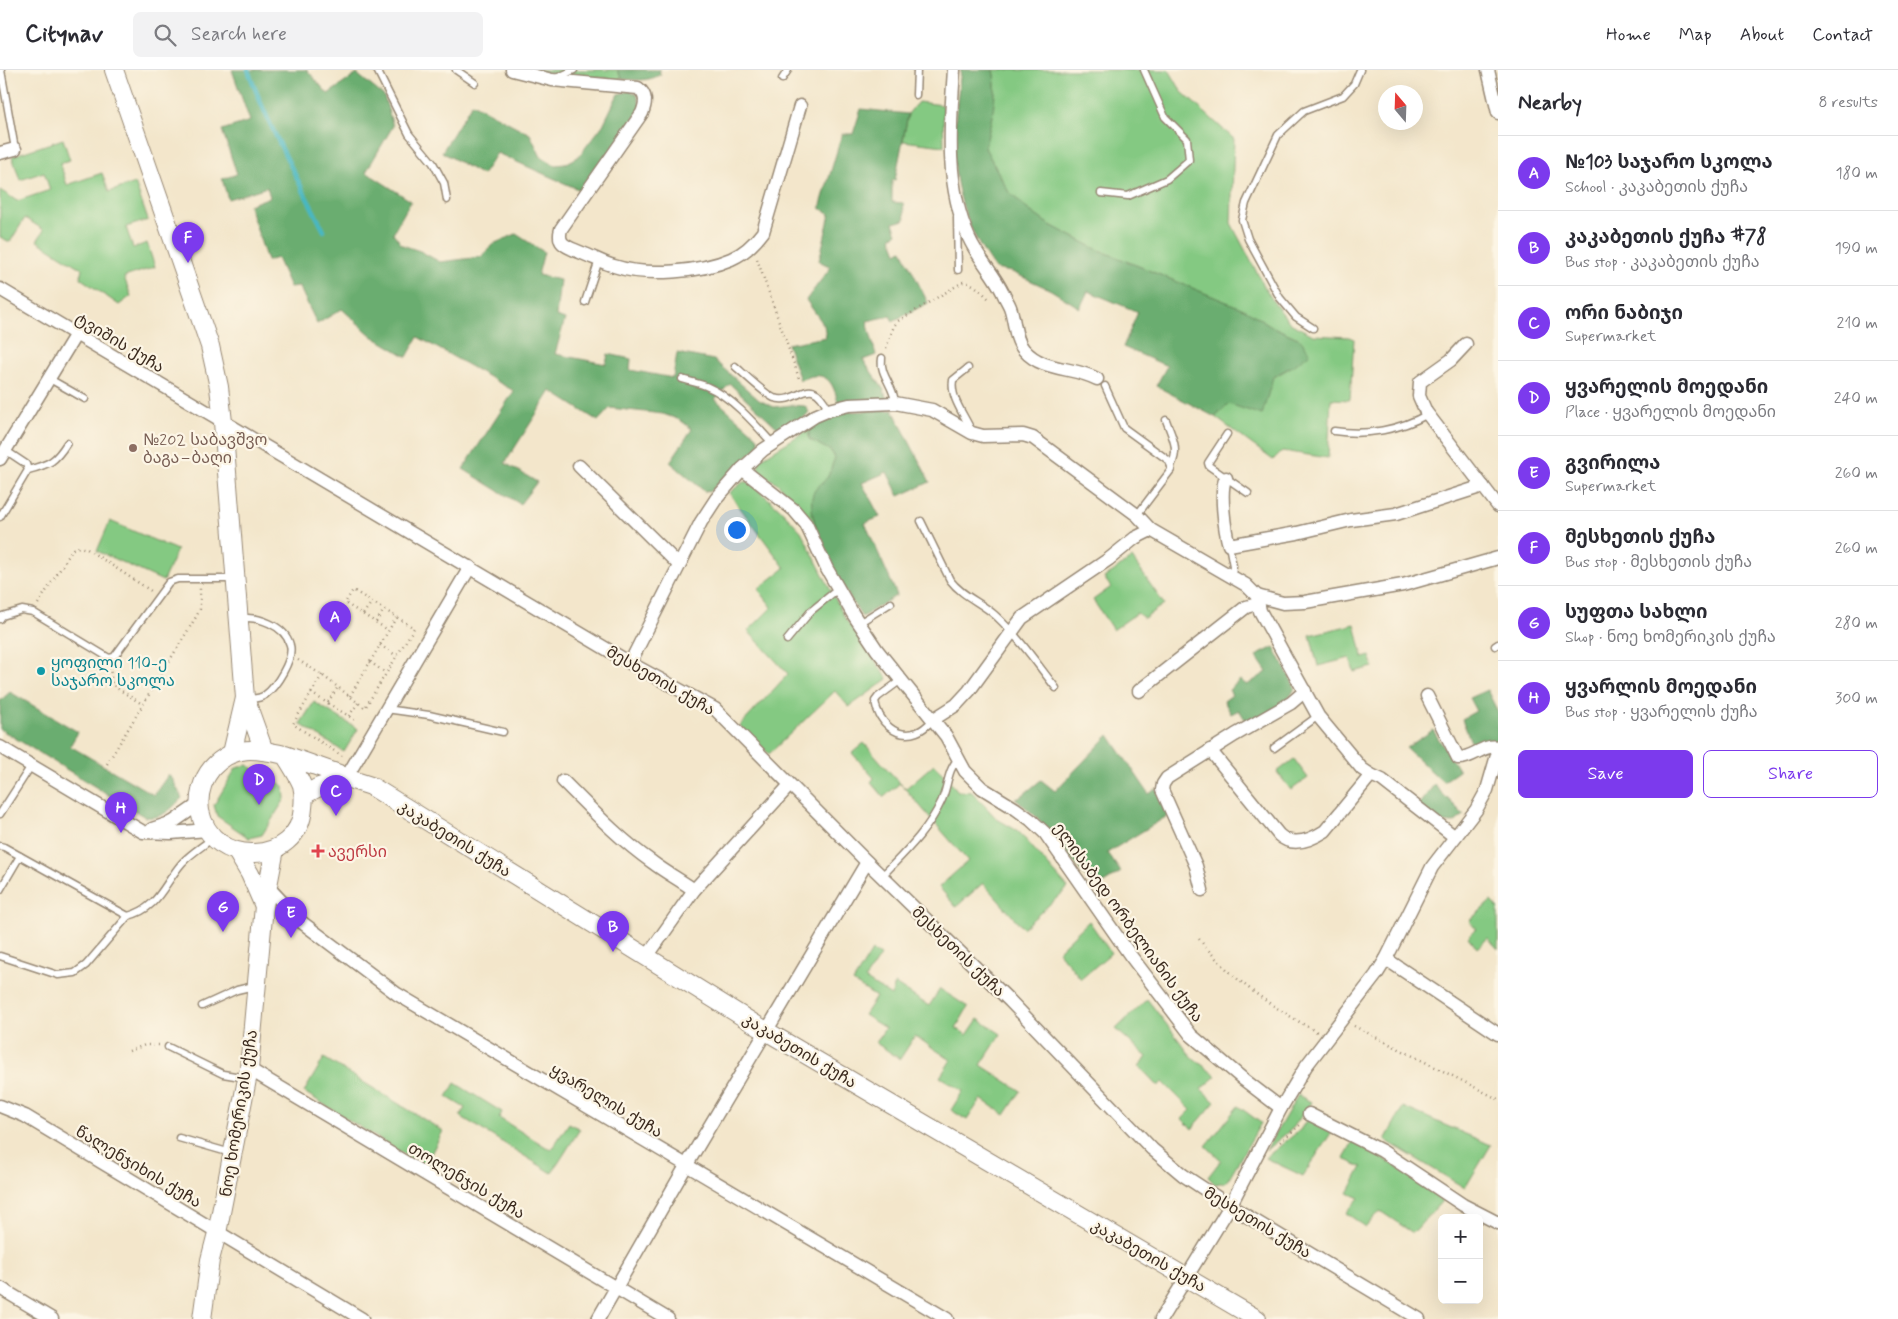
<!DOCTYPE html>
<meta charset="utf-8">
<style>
body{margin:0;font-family:Mynerve,"Noto Sans Georgian",sans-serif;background:#f2f2f3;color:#2b2b33}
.controls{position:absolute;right:15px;bottom:15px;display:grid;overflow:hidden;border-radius:8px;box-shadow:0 5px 20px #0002}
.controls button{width:45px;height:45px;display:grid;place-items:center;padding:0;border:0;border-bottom:1px solid #e1e1e2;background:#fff;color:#2b2b33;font:25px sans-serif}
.compass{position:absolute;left:1378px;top:15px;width:45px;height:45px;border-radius:50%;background:#fff;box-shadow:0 5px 20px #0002;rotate:341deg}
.you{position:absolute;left:736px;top:459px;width:18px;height:18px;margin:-12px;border:4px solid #fff;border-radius:50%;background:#1a73e8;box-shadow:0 0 0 8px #1a73e833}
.badge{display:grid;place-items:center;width:32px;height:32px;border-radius:50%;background:#7c3aed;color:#fff;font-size:16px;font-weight:700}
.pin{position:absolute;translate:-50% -41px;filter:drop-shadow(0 1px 2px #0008)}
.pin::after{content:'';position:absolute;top:26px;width:18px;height:15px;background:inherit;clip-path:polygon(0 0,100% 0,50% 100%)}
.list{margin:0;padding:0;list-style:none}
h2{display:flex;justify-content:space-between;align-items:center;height:65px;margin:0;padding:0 20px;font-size:21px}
h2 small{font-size:16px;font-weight:400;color:#7c7c81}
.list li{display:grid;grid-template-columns:32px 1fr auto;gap:15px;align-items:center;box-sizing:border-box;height:75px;padding:0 20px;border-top:1px solid #e1e1e2}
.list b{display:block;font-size:19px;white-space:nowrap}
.list p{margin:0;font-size:16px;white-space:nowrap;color:#7c7c81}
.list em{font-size:16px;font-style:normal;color:#7c7c81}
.actions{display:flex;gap:10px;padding:15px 20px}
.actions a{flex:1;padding:11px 0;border:1px solid #7c3aed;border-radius:8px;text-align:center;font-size:18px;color:#7c3aed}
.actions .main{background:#7c3aed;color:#fff}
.icon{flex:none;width:28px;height:28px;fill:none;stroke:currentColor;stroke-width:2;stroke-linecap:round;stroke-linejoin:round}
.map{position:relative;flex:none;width:1498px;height:1249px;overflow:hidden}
header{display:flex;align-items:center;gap:30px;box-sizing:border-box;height:70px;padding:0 25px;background:#fff;border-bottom:1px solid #e1e1e2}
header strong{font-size:24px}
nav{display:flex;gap:28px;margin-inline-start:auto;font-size:18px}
.search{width:350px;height:45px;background:#f2f2f3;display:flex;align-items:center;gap:12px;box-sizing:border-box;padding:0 18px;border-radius:8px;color:#7c7c81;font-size:19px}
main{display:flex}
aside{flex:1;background:#fff}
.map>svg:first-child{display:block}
.green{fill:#84c982;stroke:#607a50}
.forest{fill:#6bad70;stroke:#536c47}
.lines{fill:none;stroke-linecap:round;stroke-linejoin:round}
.stream{stroke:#48b7c1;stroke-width:4.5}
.lane-casing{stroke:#978874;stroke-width:9}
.street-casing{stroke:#978874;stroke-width:15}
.secondary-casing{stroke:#978874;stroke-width:20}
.path{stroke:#978874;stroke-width:2.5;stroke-dasharray:1 4;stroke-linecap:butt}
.lane{stroke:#fff;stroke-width:6}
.street{stroke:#fff;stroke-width:12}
.secondary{stroke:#fff;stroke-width:18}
.education-dot{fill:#8d6e63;stroke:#fcf5e5;stroke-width:2}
.culture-dot{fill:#0f9aa8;stroke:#fcf5e5;stroke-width:2}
.health-dot{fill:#e0444e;stroke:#fcf5e5;stroke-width:2}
.labels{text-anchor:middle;stroke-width:4.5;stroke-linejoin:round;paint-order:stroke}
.street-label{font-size:16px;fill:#3b2a1e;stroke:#fcf5e5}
.education-label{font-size:16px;fill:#785e54;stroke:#fcf5e5;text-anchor:start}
.culture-label{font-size:16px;fill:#0d838f;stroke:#fcf5e5;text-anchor:start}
.health-label{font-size:16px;fill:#be3a42;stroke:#fcf5e5;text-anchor:start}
</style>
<header>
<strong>Citynav</strong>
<div class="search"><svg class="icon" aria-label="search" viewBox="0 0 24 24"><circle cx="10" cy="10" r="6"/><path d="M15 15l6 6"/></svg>Search here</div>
<nav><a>Home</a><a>Map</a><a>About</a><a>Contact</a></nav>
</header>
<main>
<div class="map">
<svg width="1498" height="1249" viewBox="0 0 1498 1249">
<rect width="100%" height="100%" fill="#fcf5e5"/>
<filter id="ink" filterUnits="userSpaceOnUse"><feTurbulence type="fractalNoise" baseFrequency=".02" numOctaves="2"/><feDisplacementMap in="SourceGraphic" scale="10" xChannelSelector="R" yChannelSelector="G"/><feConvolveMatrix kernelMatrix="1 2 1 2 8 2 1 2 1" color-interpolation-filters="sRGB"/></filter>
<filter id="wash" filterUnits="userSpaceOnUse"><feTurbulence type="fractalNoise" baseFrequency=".0096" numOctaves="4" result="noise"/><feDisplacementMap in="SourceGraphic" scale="20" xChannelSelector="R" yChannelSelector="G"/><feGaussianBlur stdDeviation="1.12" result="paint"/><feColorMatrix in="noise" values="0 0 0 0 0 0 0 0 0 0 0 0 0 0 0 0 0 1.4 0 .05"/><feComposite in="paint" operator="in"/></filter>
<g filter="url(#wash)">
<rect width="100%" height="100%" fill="#f3e6cb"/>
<!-- green -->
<g class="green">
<path d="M531,0H617L622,9L568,6Z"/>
<path d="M993,0H1169L1182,22L1234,69L1231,153L1264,216L1275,234L1290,253L1313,265L1349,267L1354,269L1350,330L1331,329L1328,388L1282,381L1273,390L1215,347L1229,334L1296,294L1300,269L1273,257L1246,240L1094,178L1048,154L1027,139L1008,121L985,78C990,53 999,26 993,0Z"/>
<path d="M918,32L943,35L944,76L903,71L908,44Z"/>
<path d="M63,69L70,90L60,93L67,115L102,103L109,122L135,113L148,150L126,157L133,178L147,173L155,197L124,207L131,226L119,235L80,208L82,199L37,171L44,160L25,148L10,172L0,167V120L17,131L50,120L44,102L20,110L12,86Z"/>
<path d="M809,359V369L831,381L835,388L828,407L813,424L812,444L816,457L799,436L776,412L762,405L758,398L760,389Z"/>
<path d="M743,412H749L780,439L801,461L845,548L888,609L849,637L835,621L769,684L740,656L788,604L748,561L772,537L758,519L785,498L729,423Z"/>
<path d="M110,451L177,480L163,511L97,481Z"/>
<path d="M1132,488L1164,534L1144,548L1137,543L1113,560L1093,530L1111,517L1104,508Z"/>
<path d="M1355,554L1363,588L1370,586L1373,597L1354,602L1350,588L1318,596L1310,565Z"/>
<path d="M314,632L358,659L344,682L300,654Z"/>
<path d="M864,673L905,719L934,694L958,721L972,722L997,749L1018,761L1068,818L1023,858L983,813L956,837L939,817L968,791L900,713L884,727L871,712L874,708L852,683Z"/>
<path d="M1294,689L1308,708L1291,720L1277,702Z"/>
<path d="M247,695L284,716L285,729L262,765L249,768L217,746L214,735L236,698Z"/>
<path d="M1491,831L1498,839V879L1488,868L1477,878L1468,867L1476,859L1469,851Z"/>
<path d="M1089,851L1111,883L1081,909L1058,881Z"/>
<path d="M872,881L880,886L865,909L891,926L895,914L929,936L940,919L968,937L956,958L967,965L978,949L1001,964L981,995L1021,1021L1005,1045L981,1029L967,1050L951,1040L963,1021L940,1007L951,990L915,966L900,989L876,973L885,958L864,945L876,927L853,912Z"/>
<path d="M1147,929L1191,986L1216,1006L1201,1019L1215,1032L1192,1059L1182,1049L1191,1040L1163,1012L1158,1016L1139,996L1147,987L1116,959Z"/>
<path d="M324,988L443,1061L424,1097L304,1022Z"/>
<path d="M455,1013L502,1042L499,1048L551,1080L569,1053L580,1059L552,1103L460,1046L465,1038L447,1027Z"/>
<path d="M1298,1025L1311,1032L1293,1058L1266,1080Z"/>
<path d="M1238,1036L1261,1053L1230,1106L1226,1112L1215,1114L1208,1107L1221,1090L1206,1076Z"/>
<path d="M1403,1037L1491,1075L1465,1118L1385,1070Z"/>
<path d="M1308,1048L1333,1060L1303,1106L1265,1088L1300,1060Z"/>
<path d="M1353,1071L1391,1093L1442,1131L1413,1163L1380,1141L1366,1157L1346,1143L1359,1128L1348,1123L1362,1097L1344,1089Z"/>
</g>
<!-- forest -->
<g class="forest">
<path d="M232,0H307L328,24L357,4L384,26L393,56L366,102L411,131L393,163L402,175L420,181L440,192L481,187L493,174L516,164L544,182L538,205L560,210L556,246L565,249L555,284L606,294L608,284L631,289L630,300L673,308L677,283L714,290L759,330L774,337L791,335L805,336L809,342C802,351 791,358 780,360L730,314L715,329L757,366L759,372L757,378L709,422L704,421L670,392L692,359L680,350L663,344L610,338L598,351L551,321L505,393L537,412L520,434L463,399L514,321L418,267L407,287L372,266L342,239L317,254L299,216L290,217L277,188L267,191L249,135L270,127L267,117L228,129L222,109L237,104L222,60L250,51Z"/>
<path d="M617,0H661L659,2L661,4C649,12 635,10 622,9Z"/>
<path d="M961,0H993C999,26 990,53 985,78L1008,121L1027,139L1048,154L1094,178L1246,240L1273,257L1300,269L1310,283L1296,294L1273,307L1262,345L1229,334L1215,347L1156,316L1167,296L1123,277L1138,242L1088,221L1080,238L1051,220L1012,202L995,199C967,161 952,116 954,69C955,46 958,23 961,0Z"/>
<path d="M630,21L637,24L641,38L582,121L497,83L482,105L442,82L472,33L530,64L541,87L555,95L565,94L578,87L603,55L618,24Z"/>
<path d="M861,39L908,44L895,110L892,111V132L903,133L905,150L893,153L897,163L891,167L897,183L902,180L928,233L893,251L890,246L867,251L876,285L863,290L884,320L887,330L838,333C833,310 825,299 800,310L787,274L826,267L824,255L806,230L831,197L819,191L830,144L820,138L842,64H853Z"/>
<path d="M893,340L930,412L899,426L887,402L862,413L880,447L865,453L897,525L862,547C847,526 803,449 813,424C815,417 824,413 828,406C831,401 832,394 835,388L831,381L809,369V359L827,347L840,342Z"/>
<path d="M1274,577L1295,617C1290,635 1263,645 1248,654L1239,640L1231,644L1224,631L1232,625L1229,620L1240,610L1247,615L1267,602L1256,586Z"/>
<path d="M1487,620L1498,642V668L1495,671L1484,676L1473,677L1462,649L1476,641L1469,628Z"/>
<path d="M10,622L78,662L70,676L154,725L168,705L172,708L182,728C171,739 163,749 145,747L0,659V631Z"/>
<path d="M1433,660L1459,701L1443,712L1406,678Z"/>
<path d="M1109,665L1149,724L1156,719L1169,745L1107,783L1121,802L1094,819C1070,786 1048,753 1015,729L1019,728L1041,710L1055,721Z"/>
<path d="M1434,715L1464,745L1454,753L1440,752L1418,735Z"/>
</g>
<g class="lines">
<!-- stream -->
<path class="stream" d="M248,0C268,56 297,108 324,161"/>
</g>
</g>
<g filter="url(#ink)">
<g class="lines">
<defs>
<g id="lane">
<path d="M1,0L15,79"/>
<path d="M377,0L409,64L433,93L444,113L447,130"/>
<path d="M456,0L475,13"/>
<path d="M556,8L574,0"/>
<path d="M782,9L788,0"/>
<path d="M916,25L917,0"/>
<path d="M1101,123L1128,126L1167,109L1189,90L1187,69L1165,47L1144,0"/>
<path d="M957,147L958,200"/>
<path d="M585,232L599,190"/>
<path d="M1313,258L1296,247L1280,228L1248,169L1242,150L1246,133L1278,65L1304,41L1343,26L1354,14L1360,0"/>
<path d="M882,288C879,305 895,317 895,333"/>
<path d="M735,296C743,303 766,325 774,328C800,336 809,300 829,340"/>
<path d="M968,298L953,310C950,328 964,344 971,360"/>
<path d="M48,308L85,329"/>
<path d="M682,309C691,312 700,313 708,317C732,327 756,355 773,374"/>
<path d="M1105,316L1124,358L1168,390L1171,396V400L1137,445"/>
<path d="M1166,350C1172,367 1180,379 1171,396"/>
<path d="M1334,361C1366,366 1400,360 1428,344"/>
<path d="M1227,364L1208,393L1209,396L1248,423"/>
<path d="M28,400C50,394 55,392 67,373"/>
<path d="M0,447L28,400L26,394L5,380"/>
<path d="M921,451L950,510C963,527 981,532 996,546C1019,567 1037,594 1056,618"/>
<path d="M1229,475L1233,496L1232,506"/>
<path d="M239,548C257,546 285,555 290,575C294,589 276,617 265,625C259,629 253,629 246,628"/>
<path d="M0,549L2,546L22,540L33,542L109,588L114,587L169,512L178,509H234"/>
<path d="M859,553L891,533"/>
<path d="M787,570L811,541L838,519"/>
<path d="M1495,576L1498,574"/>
<path d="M901,610L878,627L875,631C878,651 896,670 917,662C923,660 929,654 933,650"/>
<path d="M386,639L429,645L503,662"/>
<path d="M1274,678L1318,646"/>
<path d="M0,744L31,696"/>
<path d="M0,776L4,777L128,846C159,838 163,815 182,793C190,784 203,776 213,768"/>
<path d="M882,806C903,784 928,761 941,732C948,718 947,700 958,689"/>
<path d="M0,820L20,786"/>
<path d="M0,886L58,905L75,903L86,895L128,846"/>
<path d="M202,936L237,920L254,916"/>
<path d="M168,977L223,1004L247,1008"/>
<path d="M179,1068L231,1083"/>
</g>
<g id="street">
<path d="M512,0L552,10L638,18C647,25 646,33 642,43L561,159C556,176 569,177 582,183C593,187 603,193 614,196C646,207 701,202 731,189C745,183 754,174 763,162L800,36"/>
<path d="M954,0C950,57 945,115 969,168C978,188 994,204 1003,223C1005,228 1008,232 1010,237C1015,250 1014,269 1024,280C1043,302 1073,296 1097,309"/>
<path d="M1488,0L1498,43"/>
<path d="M0,83L15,79"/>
<path d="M0,219L630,593L715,639L867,792L1010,931L1152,1079L1183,1105L1230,1136L1419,1249"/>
<path d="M1466,274L1451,290L1420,312L1419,326L1426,342L1498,436"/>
<path d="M0,389L76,264"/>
<path d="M579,396L679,495"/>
<path d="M742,399L794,440L806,454L827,499L853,544L877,580L946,666L965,701L982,718L1016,739L1031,750L1045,763L1130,885L1191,965L1243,1009L1281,1038"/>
<path d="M1226,408C1219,419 1225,462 1229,475L1297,463L1351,450L1396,444L1483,416"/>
<path d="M1257,526L1283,533L1305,532L1403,515L1498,488"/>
<path d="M630,593L701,452L716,429L742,399L763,380L815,346L829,340L849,335L895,333L932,340L972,363L983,366L1023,365L1033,368L1137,445L1151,460L1246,515L1257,526L1260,541L1318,646L1362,699L1371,705L1382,710L1455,767"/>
<path d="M1139,621L1246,537L1257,534"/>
<path d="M1427,626L1458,688C1472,689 1483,674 1498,677"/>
<path d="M934,649L956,635L969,621L1022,548L1109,489L1135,468L1151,460"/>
<path d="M0,677L143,762L171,763L207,760"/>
<path d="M1210,680L1279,765C1293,778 1311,770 1325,761L1371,705"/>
<path d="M346,708L470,497"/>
<path d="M563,711C591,739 619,769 652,792C665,802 680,810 694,820"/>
<path d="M152,759L173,752L199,734"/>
<path d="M268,817L300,851L397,924L947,1249"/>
<path d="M1202,820L1196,796L1162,720L1163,714L1167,708L1235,665L1291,633L1305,621"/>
<path d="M646,888L694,820L790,715"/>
<path d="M1386,889L1498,964"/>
<path d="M249,999L668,1249"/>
<path d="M0,1036L25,1046L362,1249"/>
<path d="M1309,1044L1382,1081L1463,1135L1498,1153"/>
<path d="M0,1218L52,1249"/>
<path d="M598,1249L686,1096L867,792"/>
<path d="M1161,1249L1230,1136L1281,1038L1306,996L1376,905L1386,889L1432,797L1476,740L1487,720L1498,682"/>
</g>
<g id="secondary">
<path d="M114,0L210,276L219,317L223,352L245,628L264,681"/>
<path d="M232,683L245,628"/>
<path d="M285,685C291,695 298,705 302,715C304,723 304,730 303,738C299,796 211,799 200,741C198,726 202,710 212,698C234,674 257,679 285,685L339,704L346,708L371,716L766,961L1257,1249"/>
<path d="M304,725L319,717L346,708"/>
<path d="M237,782L250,804L264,836"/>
<path d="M202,1249L210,1190L217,1163L249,999L264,836L275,779"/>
</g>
</defs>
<!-- lane casing -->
<use href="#lane" class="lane-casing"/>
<!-- street casing -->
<use href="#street" class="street-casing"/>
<!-- secondary casing -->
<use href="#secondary" class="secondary-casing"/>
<!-- path -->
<g class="path">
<path d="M757,189L800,311"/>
<path d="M886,278L894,256L898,251L963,212C973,212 982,222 989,229"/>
<path d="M38,534L73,479L79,477L87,479L151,521"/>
<path d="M363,544L372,532"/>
<path d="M376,552L384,540"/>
<path d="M380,575L397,586"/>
<path d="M298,590L322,605L365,638L414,558L353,520L345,533L388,560"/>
<path d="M370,592L386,603"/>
<path d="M110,597L112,615L142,634"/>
<path d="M322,605L293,654L342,686"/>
<path d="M311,623L357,651"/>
<path d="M350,626L396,548"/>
<path d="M328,632L338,617"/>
<path d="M349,646L358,633"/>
<path d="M107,694L196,547L200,539V518"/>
<path d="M1199,869C1235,913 1268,934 1317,962"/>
<path d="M1354,956L1498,1029"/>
<path d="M129,981L145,975H159"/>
<path d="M1280,1072L1301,1054"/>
</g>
<!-- lane -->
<use href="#lane" class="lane"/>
<!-- street -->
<use href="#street" class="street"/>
<!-- secondary -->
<use href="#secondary" class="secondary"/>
</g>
</g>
<!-- markers -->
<circle class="education-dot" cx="133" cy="378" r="5"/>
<circle class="culture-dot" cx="41" cy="601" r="5"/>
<path class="health-dot" d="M315.5 773.5h5v5h5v5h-5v5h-5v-5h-5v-5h5z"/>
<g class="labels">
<!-- street labels -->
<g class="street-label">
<text transform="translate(120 272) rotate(31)" y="6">ტვიშის ქუჩა</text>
<text transform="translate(661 610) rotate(30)" y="6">მესხეთის ქუჩა</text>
<text transform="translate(455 768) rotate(32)" y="6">კაკაბეთის ქუჩა</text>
<text transform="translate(1129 852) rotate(54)" y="6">ელისაბედ ორბელიანის ქუჩა</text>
<text transform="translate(959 881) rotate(44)" y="6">მესხეთის ქუჩა</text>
<text transform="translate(800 980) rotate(31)" y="6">კაკაბეთის ქუჩა</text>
<text transform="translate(607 1030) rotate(31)" y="6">ყვარელის ქუჩა</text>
<text transform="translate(238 1043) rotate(-81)" y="6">ნოე ხომერიკის ქუჩა</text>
<text transform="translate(139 1096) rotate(31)" y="6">წალენჯიხის ქუჩა</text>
<text transform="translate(467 1110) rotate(31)" y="6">თოლენჯის ქუჩა</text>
<text transform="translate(1258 1152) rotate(31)" y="6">მესხეთის ქუჩა</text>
<text transform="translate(1149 1185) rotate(30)" y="6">კაკაბეთის ქუჩა</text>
</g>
<!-- education labels -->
<g class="education-label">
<text x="143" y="375">№202 საბავშვო<tspan x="143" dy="18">ბაგა–ბაღი</tspan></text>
</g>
<!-- culture labels -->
<g class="culture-label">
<text x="51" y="598">ყოფილი 110-ე<tspan x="51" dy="18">საჯარო სკოლა</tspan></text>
</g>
<!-- health labels -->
<g class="health-label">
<text x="328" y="787">ავერსი</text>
</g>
</g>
</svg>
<div class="controls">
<button>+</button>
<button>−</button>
</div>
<svg class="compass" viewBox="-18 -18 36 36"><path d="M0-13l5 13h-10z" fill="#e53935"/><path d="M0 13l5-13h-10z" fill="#7c7c81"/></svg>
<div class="you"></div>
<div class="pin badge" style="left:335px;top:572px">A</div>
<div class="pin badge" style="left:613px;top:882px">B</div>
<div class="pin badge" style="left:336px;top:746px">C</div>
<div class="pin badge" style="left:259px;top:735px">D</div>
<div class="pin badge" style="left:291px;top:868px">E</div>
<div class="pin badge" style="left:188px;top:193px">F</div>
<div class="pin badge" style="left:223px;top:862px">G</div>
<div class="pin badge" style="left:121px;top:763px">H</div>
</div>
<aside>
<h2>Nearby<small>8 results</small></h2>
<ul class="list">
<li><span class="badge">A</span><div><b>№103 საჯარო სკოლა</b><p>School · კაკაბეთის ქუჩა</p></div><em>180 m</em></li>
<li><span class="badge">B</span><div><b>კაკაბეთის ქუჩა #78</b><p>Bus stop · კაკაბეთის ქუჩა</p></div><em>190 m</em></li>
<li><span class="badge">C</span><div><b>ორი ნაბიჯი</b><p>Supermarket</p></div><em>210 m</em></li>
<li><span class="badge">D</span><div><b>ყვარელის მოედანი</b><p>Place · ყვარელის მოედანი</p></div><em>240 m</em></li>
<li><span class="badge">E</span><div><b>გვირილა</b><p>Supermarket</p></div><em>260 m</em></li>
<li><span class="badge">F</span><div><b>მესხეთის ქუჩა</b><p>Bus stop · მესხეთის ქუჩა</p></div><em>260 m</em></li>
<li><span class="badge">G</span><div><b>სუფთა სახლი</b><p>Shop · ნოე ხომერიკის ქუჩა</p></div><em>280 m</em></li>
<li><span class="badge">H</span><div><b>ყვარლის მოედანი</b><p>Bus stop · ყვარელის ქუჩა</p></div><em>300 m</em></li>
</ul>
<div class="actions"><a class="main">Save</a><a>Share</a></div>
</aside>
</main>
